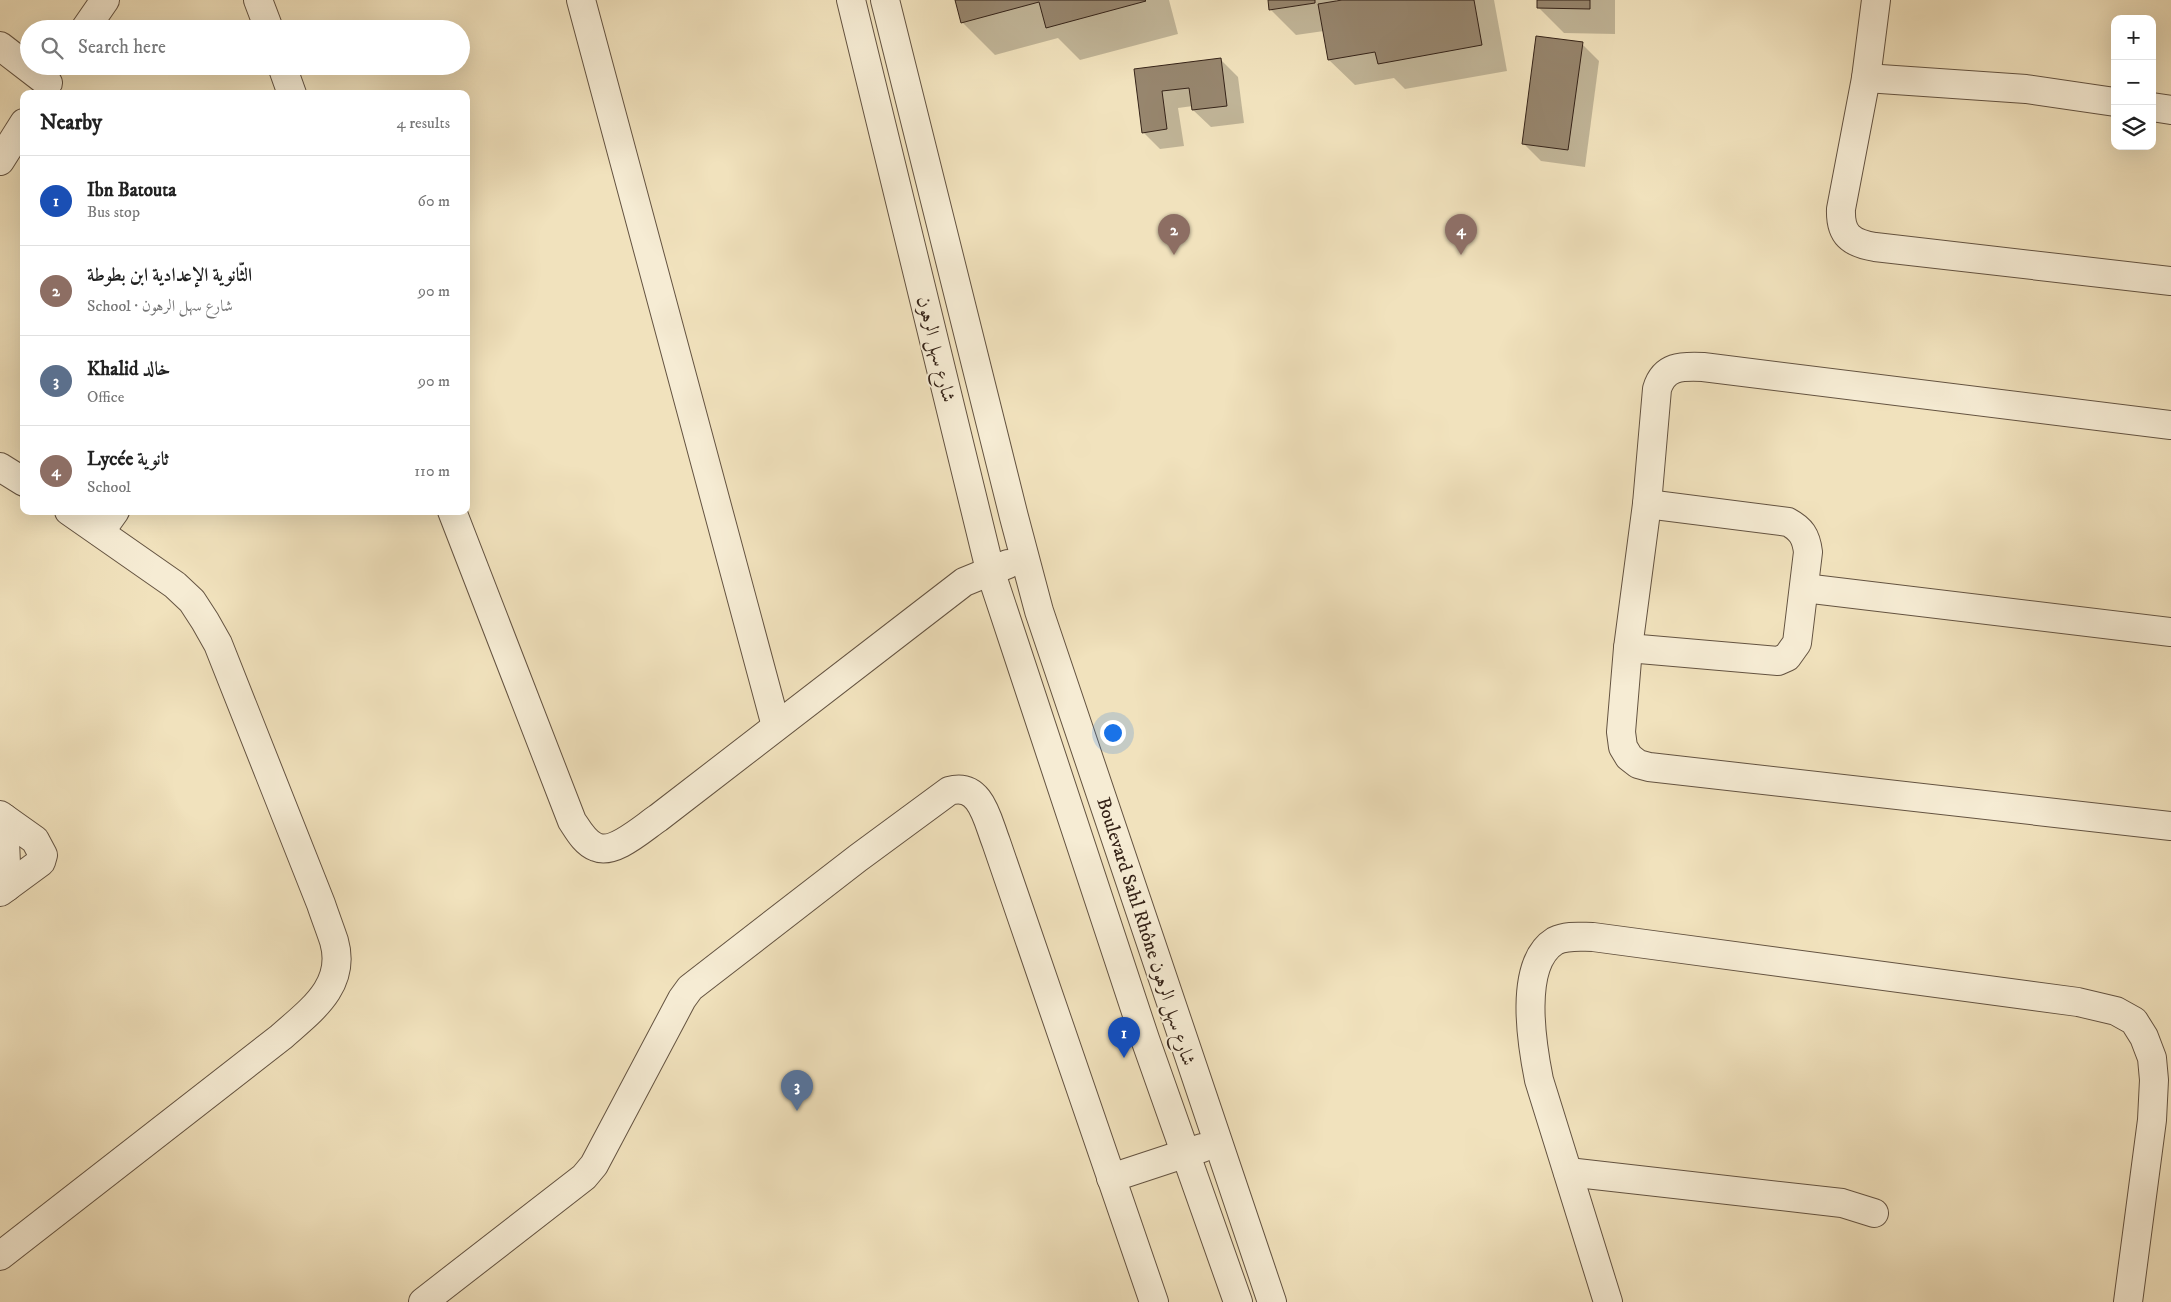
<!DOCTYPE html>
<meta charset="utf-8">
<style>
body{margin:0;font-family:"IM FELL DW Pica",Amiri,serif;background:#f2f2f2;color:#222}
.controls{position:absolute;right:15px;top:15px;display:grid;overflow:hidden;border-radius:10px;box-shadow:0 5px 20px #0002}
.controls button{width:45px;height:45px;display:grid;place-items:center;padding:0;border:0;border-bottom:1px solid #e0e0e0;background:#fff;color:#222;font:25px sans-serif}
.you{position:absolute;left:1112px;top:732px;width:18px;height:18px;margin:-12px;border:4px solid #fff;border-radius:50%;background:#1a73e8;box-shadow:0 0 0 8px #1a73e833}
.badge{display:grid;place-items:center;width:32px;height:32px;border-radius:50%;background:#8f2418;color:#fff;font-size:16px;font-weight:700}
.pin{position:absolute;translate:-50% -41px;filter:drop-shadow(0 1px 2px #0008)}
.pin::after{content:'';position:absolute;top:26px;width:18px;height:15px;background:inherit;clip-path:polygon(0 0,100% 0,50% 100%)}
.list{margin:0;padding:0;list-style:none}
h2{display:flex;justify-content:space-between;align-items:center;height:65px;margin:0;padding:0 20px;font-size:21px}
h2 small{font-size:16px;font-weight:400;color:#767676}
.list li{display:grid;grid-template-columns:32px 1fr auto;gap:15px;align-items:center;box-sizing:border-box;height:90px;padding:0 20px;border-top:1px solid #e0e0e0}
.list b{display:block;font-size:19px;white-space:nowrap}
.list p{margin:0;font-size:16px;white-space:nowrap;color:#767676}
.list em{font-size:16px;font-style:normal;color:#767676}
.icon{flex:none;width:28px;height:28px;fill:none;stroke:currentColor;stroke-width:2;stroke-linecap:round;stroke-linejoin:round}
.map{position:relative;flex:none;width:2171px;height:1302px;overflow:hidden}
.search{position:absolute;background:#fff;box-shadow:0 5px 20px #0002;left:20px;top:20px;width:450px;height:55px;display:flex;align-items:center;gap:12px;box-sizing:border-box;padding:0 18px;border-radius:28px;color:#767676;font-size:19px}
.panel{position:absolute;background:#fff;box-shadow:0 5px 20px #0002;left:20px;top:90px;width:450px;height:425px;border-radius:10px}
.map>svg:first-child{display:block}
.shadow{fill:#0003}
.building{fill:#97866e;stroke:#352318}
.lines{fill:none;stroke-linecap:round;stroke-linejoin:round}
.minor-casing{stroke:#645341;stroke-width:30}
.minor{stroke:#f6ecd4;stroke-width:28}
.labels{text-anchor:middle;stroke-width:4;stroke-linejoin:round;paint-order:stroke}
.street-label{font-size:19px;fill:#352318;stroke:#f6ecd4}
</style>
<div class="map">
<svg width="2171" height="1302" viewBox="0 0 2171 1302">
<rect width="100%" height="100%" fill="#f1e2bd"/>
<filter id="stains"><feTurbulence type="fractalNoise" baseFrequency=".004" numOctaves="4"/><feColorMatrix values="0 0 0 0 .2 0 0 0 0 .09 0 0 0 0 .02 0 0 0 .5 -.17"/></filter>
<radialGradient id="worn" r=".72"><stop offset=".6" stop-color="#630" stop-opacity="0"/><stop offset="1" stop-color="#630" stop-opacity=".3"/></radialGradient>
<!-- shadow -->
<g class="shadow">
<path d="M956,0H1169L1178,34L1080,60L1058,38L995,55L962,22Z"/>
<path d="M1269,0H1336V2L1349,0H1494L1507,71L1405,89L1394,78L1355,85L1329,60L1324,31L1296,35L1270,9Z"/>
<path d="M1539,0H1615V34L1564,33L1539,8Z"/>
<path d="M1582,44L1599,61L1585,167L1541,161L1524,144Z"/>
<path d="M1221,60L1238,77L1244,123L1211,127L1193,110V106L1178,108L1184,146L1160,149L1143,132L1135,70Z"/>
</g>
<!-- building -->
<g class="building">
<path d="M955,0H1145L1146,1L1046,28L1039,2L961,23Z"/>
<path d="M1268,0H1315V3L1269,10Z"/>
<path d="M1342,0H1474L1482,45L1378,64L1375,52L1328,60L1318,4Z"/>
<path d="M1537,0H1590V9L1537,8Z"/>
<path d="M1536,36L1583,42L1568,150L1522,144Z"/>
<path d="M1221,58L1227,106L1192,110L1189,88L1162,91L1167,129L1142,133L1134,69Z"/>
</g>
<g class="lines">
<defs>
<g id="minor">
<path d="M258,0L269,29"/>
<path d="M581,0L776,726"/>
<path d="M851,0L990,570L1145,1039L1238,1302"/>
<path d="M885,0L1014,517L1039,611L1272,1302"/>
<path d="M1876,0L1866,78L1841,209C1840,235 1851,243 1875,247L2171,281"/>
<path d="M85,29L105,0"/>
<path d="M0,46L48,83"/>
<path d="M282,66L292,94"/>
<path d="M1866,78L2026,89L2115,102"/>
<path d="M2152,107L2171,110"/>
<path d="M0,161L24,123"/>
<path d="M2171,425L1703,367C1681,366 1664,366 1657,389L1647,504L1628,648L1621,732L1623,747L1629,757L1638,764L1649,767L2171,826"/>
<path d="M0,467L24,482"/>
<path d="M452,511L572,821C578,830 585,843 596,847C614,855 643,828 658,818L964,582L1008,564"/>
<path d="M100,532L115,511"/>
<path d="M1804,588L2171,632"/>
<path d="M1628,648L1778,661L1787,657L1797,643L1808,552C1806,536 1801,529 1788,522L1647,504"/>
<path d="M0,815L4,818L7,887L0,892"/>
<path d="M4,818L35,840L43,855L41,862L7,887"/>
<path d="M1568,1172L1842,1203L1874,1213"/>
<path d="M1111,1178L1202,1148"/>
<path d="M0,1256L281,1037C310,1011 347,986 334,941C330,929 325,916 321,904L218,644L205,621L192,601L175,585L69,511"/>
<path d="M423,1302L584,1177L594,1165L682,999L690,988L858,858L949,791C981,782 987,819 996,842L1154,1302"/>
<path d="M1608,1302L1539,1080C1532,1045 1518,964 1555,941C1567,935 1581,937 1593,937L2078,1002L2116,1011L2134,1021L2144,1037L2152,1058L2154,1080L2152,1120L2128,1302"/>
</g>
</defs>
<!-- minor casing -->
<use href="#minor" class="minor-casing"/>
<!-- minor -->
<use href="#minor" class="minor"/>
</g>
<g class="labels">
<!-- street labels -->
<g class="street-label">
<text transform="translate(937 349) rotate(76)" y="7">شارع سهل الرهون</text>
<text transform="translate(1147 931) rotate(72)" y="7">Boulevard Sahl Rhône شارع سهل الرهون</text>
</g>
</g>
<rect width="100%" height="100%" filter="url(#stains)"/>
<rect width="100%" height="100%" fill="url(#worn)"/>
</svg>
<div class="controls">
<button>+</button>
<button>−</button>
<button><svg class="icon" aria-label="layers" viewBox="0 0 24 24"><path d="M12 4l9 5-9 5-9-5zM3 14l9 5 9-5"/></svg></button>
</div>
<div class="you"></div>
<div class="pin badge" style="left:1124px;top:1058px;background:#1a4fb4">1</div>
<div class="pin badge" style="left:1174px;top:255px;background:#8d6e63">2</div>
<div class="pin badge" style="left:797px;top:1111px;background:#5c6f8a">3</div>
<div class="pin badge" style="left:1461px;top:255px;background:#8d6e63">4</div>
<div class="search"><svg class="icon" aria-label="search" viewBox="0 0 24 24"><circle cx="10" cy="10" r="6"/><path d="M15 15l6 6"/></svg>Search here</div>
<section class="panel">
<h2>Nearby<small>4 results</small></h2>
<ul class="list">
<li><span class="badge" style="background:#1a4fb4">1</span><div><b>Ibn Batouta</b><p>Bus stop</p></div><em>60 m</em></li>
<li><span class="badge" style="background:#8d6e63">2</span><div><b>الثّانوية الإعدادية ابن بطوطة</b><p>School · شارع سهل الرهون</p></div><em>90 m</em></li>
<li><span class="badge" style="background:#5c6f8a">3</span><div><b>Khalid خالد</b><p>Office</p></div><em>90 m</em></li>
<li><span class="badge" style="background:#8d6e63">4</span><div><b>Lycée ثانوية</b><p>School</p></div><em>110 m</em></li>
</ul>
</section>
</div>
